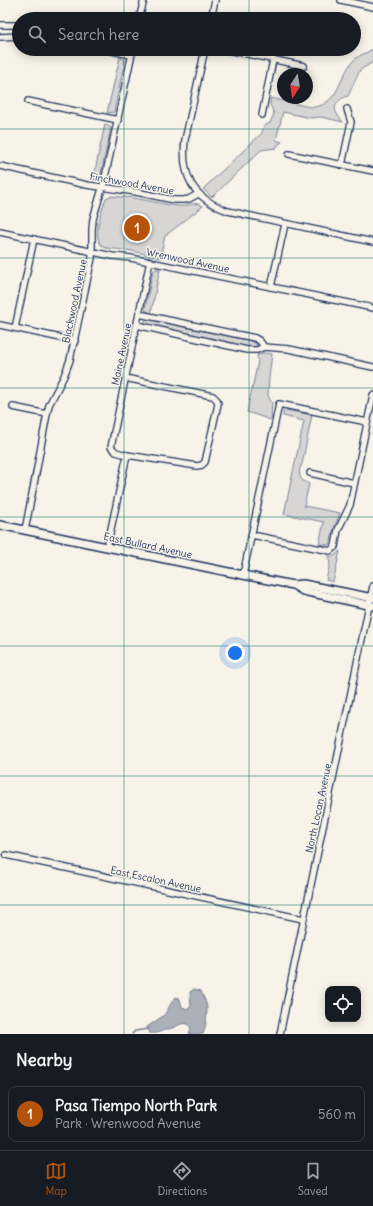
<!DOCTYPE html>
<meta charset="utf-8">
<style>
body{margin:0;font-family:Delius,sans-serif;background:#242831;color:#f1f3f6}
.controls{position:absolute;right:12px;bottom:12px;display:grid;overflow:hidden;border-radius:8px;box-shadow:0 2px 10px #0003}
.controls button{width:36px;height:36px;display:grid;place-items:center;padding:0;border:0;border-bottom:1px solid #363941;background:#171b24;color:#f1f3f6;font:20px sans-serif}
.compass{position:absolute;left:277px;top:68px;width:36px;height:36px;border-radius:50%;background:#171b24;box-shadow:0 2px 10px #0003;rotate:192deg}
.you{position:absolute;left:235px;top:653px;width:14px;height:14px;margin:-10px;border:3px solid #fff;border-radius:50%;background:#1a73e8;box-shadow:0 0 0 6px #1a73e833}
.badge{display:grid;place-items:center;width:26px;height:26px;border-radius:50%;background:#b45309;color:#fff;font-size:13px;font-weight:700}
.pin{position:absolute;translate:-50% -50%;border:2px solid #fff;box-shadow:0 1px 4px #0006}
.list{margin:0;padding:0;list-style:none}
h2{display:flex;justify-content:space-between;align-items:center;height:52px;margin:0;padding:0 16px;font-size:17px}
h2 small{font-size:13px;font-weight:400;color:#9ea1a6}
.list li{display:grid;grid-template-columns:26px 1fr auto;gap:12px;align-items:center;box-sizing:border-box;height:56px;margin:0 8px 8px;padding:0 8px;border:1px solid #363941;border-radius:8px}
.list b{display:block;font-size:15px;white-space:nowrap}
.list p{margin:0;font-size:13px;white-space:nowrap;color:#9ea1a6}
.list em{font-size:13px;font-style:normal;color:#9ea1a6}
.icon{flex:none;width:22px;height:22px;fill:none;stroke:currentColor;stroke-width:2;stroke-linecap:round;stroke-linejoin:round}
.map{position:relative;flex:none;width:373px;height:1034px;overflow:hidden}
.search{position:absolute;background:#171b24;box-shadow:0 2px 10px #0003;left:12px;right:12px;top:12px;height:44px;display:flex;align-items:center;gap:10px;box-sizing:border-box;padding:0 14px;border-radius:22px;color:#9ea1a6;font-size:15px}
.sheet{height:116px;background:#171b24}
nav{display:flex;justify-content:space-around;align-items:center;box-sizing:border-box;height:56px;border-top:1px solid #363941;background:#171b24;font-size:11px;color:#9ea1a6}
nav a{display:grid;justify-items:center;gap:2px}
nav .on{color:#b45309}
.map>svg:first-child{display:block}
.green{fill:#d7d6d4;stroke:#798299}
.water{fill:#acb0b9;stroke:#727c95}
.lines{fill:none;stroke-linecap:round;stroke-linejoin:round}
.stream{stroke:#727c95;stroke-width:1.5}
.minor-casing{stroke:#1b2f5e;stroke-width:8}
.major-casing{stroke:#1b2f5e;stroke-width:10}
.minor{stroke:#f7f3e8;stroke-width:5.5}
.major{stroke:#f7f3e8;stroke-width:7}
.grid{fill:none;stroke:#0f766e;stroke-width:1;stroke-opacity:0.55}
.labels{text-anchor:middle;stroke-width:3;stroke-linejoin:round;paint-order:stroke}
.street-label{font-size:10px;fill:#1b2f5e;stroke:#f7f3e8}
</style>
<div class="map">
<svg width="373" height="1034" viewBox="0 0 373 1034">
<rect width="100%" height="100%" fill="#f7f3e8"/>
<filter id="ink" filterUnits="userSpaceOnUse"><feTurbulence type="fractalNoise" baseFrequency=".025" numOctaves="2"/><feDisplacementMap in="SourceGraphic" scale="8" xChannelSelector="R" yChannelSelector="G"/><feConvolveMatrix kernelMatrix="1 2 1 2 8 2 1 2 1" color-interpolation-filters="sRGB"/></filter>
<g filter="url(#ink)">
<!-- green -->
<g class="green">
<path d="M371,50H373V62L360,70L348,96C340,98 332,105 337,114C338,117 341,119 343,122L321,117L311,118L283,112L276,140L282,142L278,145L276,148L261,150L212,197L203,189L262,133L264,126L270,123L274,114L270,104L271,98C281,100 305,107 314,107C340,104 339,74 355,59C360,55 366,53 371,50Z"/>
<path d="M120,57L125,60L114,112L107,113Z"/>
<path d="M105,124L111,128L100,178L93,180Z"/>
<path d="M111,196C120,197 130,197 139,199C152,201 166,205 179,206C188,207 195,200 203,206L165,236L160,258L133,251L106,248C89,242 102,210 106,198Z"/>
<path d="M156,269H160L151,313L146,311L145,308L153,271Z"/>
<path d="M147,319L247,340L253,342L258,346L246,347L147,326L144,322Z"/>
<path d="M262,353L272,354L269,377L268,395L272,404L271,420L247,412L258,361L257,355L261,354Z"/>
<path d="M286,410L312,415L302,464C297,472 299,481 309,484L304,506L340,513L334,528L331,541L329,545L319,544L324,522L284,514L304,421L283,416V412Z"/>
<path d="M340,551L333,582L326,580L330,563L328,557L334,556Z"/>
</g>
<!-- water -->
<path class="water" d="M194,989L201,991C203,996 206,1002 207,1007C207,1015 206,1027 203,1034H189L191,1028L188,1024C180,1022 179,1026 172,1028C170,1029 168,1029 166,1029C160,1032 157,1034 150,1033L147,1027C152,1023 158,1020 163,1016C169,1010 169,1004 176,997L180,999L182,1007L188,1009L191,1006L190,992Z"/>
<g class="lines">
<!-- stream -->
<path class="stream" d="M132,1034L135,1031L149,1029"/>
<defs>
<g id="minor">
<path d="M341,0L373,7"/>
<path d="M139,19L144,0"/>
<path d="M211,19L215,0"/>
<path d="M0,25H19"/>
<path d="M0,37L19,36"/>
<path d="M103,49L131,55"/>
<path d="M205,49L185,140C181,177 193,198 228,211L373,242"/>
<path d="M223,49L304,66"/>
<path d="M28,101L118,120"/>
<path d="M262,115L273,60"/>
<path d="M289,154L373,171"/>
<path d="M342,165L351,122L347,109"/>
<path d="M0,166L87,185L136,192L174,200H184L189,199L198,194"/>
<path d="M0,232L112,256L131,258L373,308"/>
<path d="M271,287L285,224"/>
<path d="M139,314L255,338L260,341L264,347"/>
<path d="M0,325L75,341"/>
<path d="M137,325L247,350H257L264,347L289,349L373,367"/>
<path d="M15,328L34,239"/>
<path d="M125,378L213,396L217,400L218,404L205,462L202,465L197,466L127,455L116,452L111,447L150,261"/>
<path d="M13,407L47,414"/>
<path d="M310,473L354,483"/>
<path d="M25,530L34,484L47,414L49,405L64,376L70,360L92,258V229L93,219L104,182L133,49"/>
<path d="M252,535L326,550L330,551L335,547L338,530L350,505L373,395"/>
<path d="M107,547L127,455"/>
<path d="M243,575L279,404L367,422"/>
<path d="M6,855L303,919"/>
<path d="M280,1034L373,586"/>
</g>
<g id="major">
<path d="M0,525L243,575L293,585L303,584L373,598"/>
<path d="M293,585L303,591L373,606"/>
</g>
</defs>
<!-- minor casing -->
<use href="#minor" class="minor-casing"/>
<!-- major casing -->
<use href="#major" class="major-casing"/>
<!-- minor -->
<use href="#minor" class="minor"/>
<!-- major -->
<use href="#major" class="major"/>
</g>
</g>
<!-- grid -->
<path class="grid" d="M124,0V19M249,0V19M124,49V1034M249,49V1034M0,129H373M0,258H373M0,388H373M0,517H373M0,646H373M0,776H373M0,905H373"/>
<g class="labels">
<!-- street labels -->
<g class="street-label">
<text transform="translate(132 183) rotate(10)" y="4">Finchwood Avenue</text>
<text transform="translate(188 260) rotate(12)" y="4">Wrenwood Avenue</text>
<text transform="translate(74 301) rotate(-78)" y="4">Blackwood Avenue</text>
<text transform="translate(121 354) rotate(-78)" y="4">Maine Avenue</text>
<text transform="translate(148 545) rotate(12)" y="4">East Bullard Avenue</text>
<text transform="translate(318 808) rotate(-78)" y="4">North Locan Avenue</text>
<text transform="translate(156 879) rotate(12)" y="4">East Escalon Avenue</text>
</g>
</g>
</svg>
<div class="controls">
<button><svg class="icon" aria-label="locate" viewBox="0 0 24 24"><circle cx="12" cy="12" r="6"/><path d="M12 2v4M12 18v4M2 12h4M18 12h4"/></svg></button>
</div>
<svg class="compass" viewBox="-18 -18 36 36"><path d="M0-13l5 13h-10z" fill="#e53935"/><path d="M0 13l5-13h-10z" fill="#9ea1a6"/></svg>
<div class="you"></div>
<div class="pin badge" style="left:137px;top:228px">1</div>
<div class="search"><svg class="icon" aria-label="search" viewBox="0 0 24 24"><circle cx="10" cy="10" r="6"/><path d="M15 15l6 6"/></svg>Search here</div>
</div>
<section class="sheet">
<h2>Nearby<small></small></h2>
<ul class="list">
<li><span class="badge">1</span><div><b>Pasa Tiempo North Park</b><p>Park · Wrenwood Avenue</p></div><em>560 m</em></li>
</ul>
</section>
<nav>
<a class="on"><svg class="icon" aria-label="map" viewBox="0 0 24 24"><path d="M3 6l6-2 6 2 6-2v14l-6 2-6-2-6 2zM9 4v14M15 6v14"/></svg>Map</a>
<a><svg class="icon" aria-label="directions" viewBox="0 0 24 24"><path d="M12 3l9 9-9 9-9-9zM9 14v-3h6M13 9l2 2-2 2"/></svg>Directions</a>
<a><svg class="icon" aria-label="saved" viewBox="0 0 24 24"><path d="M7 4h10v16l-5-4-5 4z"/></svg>Saved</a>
</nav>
